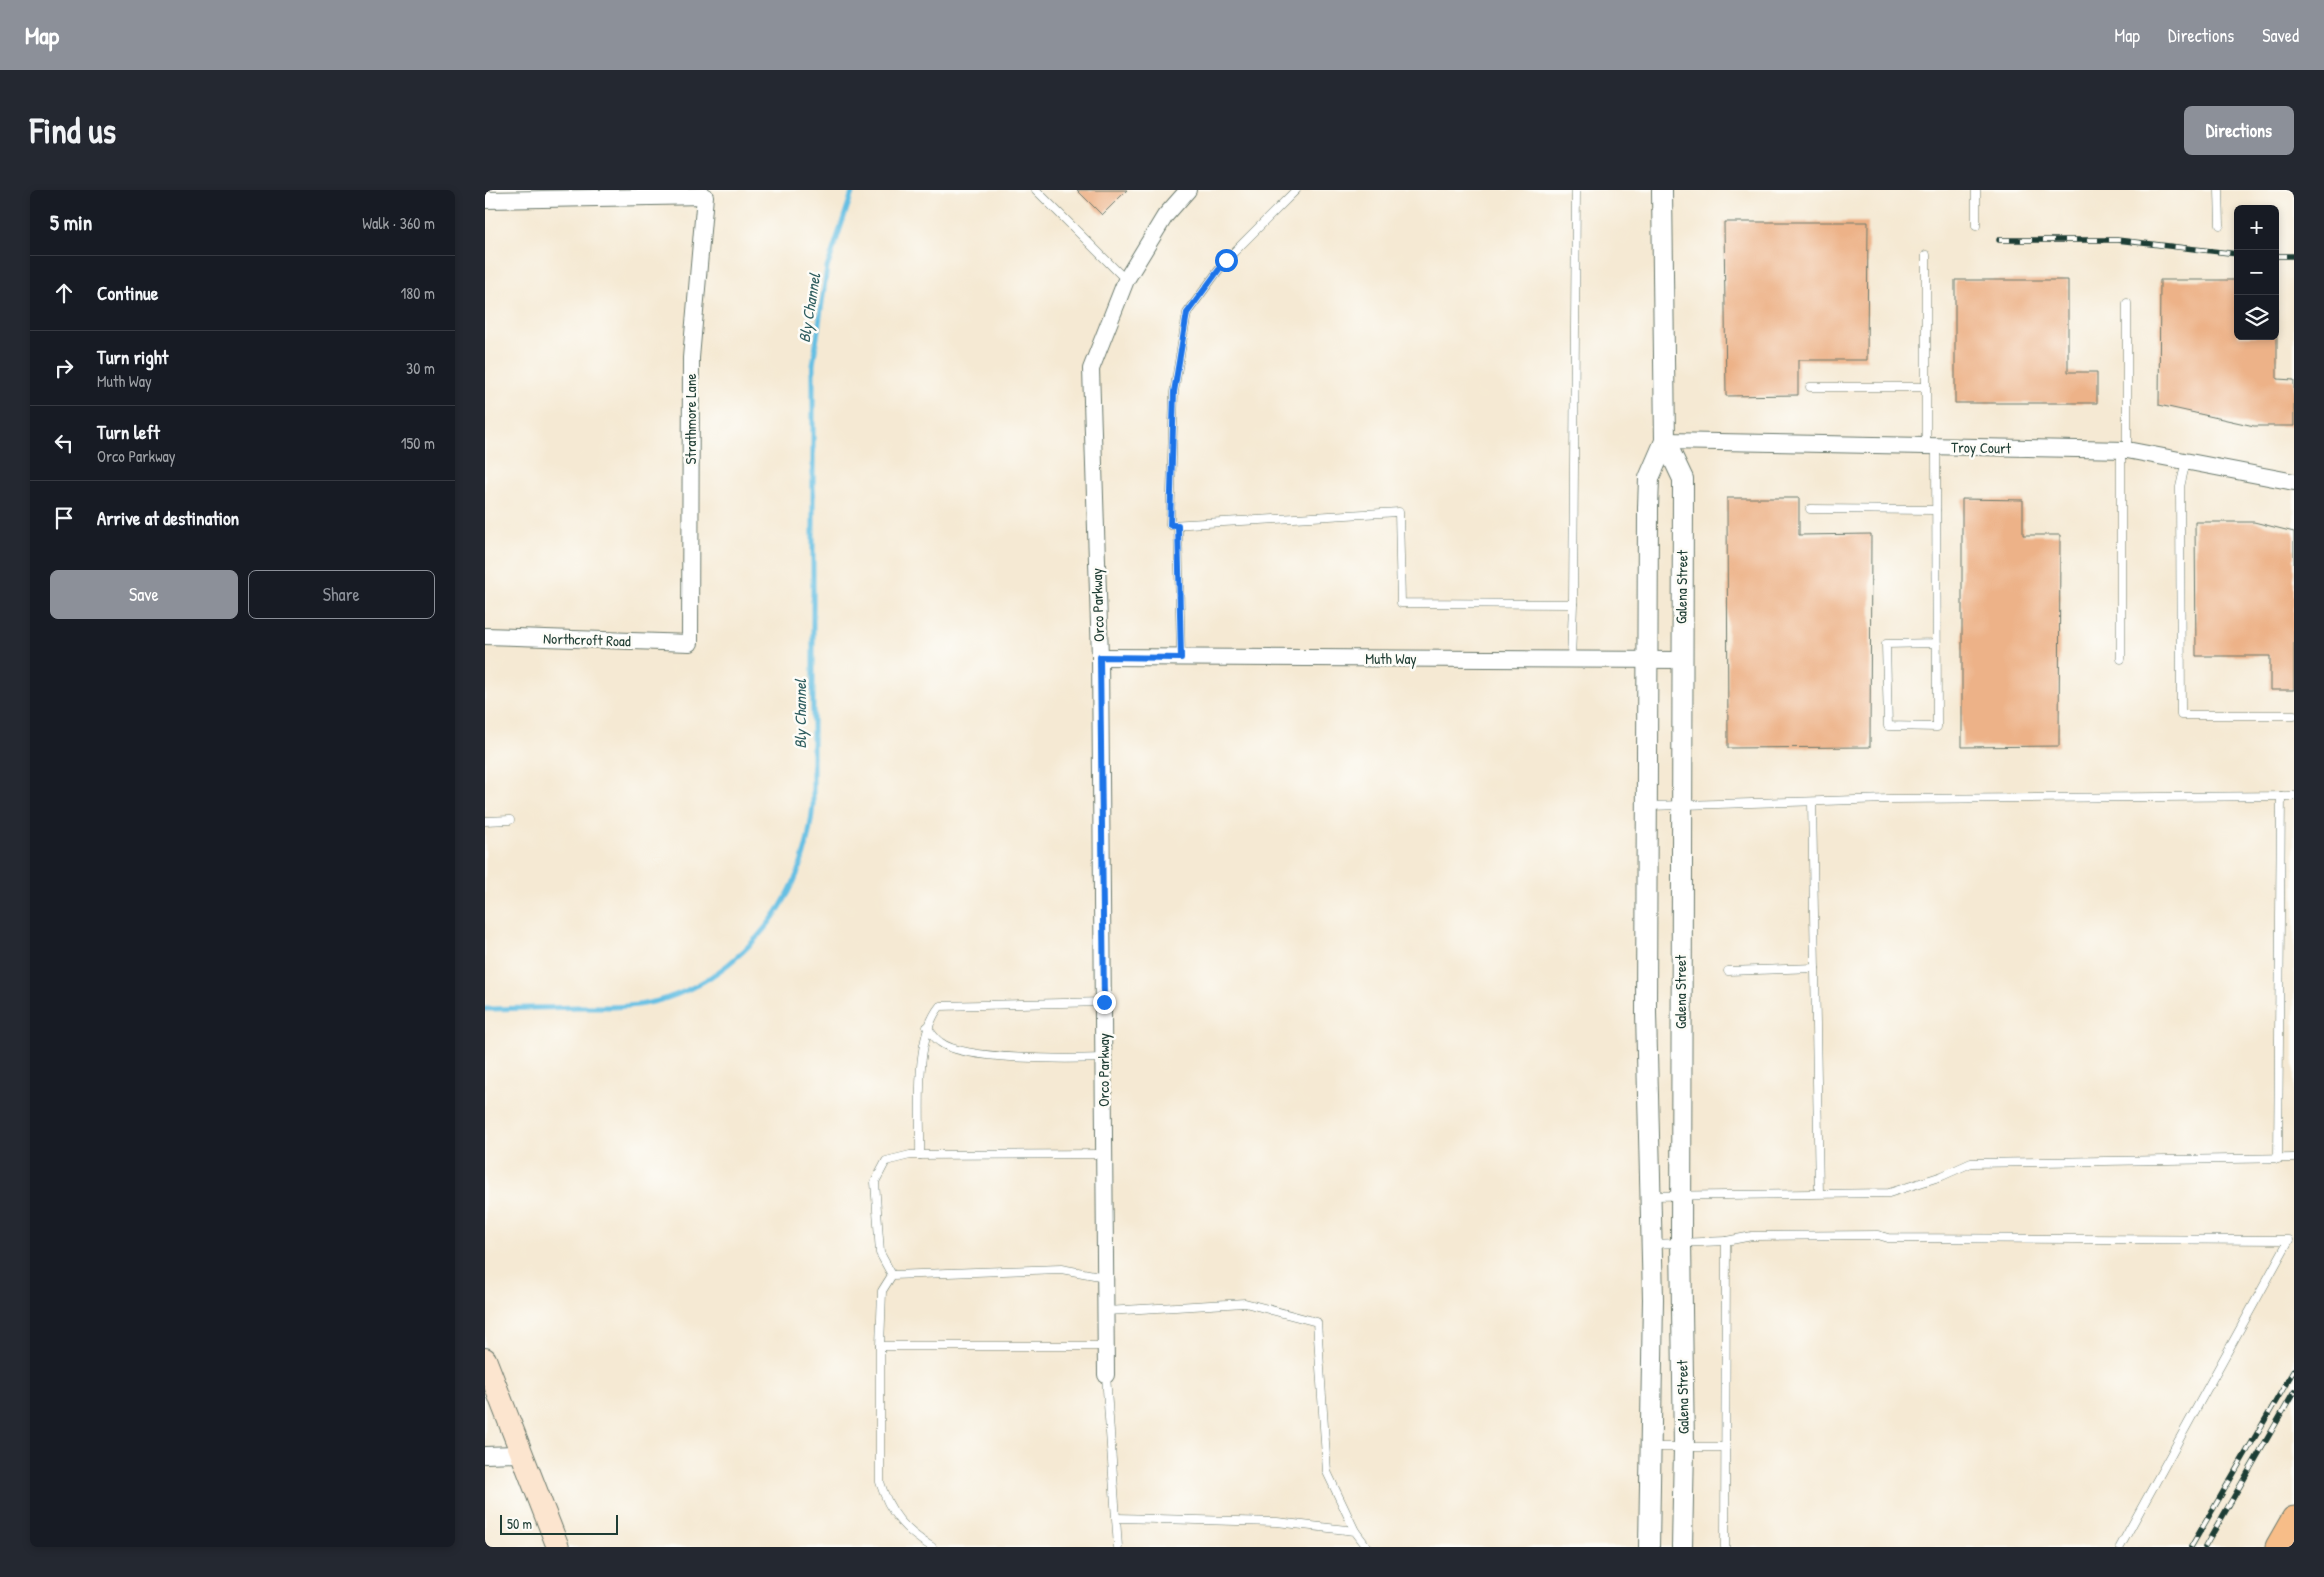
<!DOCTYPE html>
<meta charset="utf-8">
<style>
body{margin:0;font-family:"Patrick Hand",sans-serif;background:#242831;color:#f1f3f6}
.controls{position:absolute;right:15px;top:15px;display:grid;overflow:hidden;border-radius:8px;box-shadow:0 2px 8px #0003}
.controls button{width:45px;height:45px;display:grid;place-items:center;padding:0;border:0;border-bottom:1px solid #363941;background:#171b24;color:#f1f3f6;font:25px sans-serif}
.scale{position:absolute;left:15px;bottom:12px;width:118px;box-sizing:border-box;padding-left:5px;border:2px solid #1f3d34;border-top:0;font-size:14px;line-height:18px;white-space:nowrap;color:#1f3d34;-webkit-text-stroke:4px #fdfcf7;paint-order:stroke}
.stop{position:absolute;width:15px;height:15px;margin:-11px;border:4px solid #1a73e8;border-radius:50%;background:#fff}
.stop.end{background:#1a73e8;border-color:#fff;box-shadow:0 1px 5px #0008}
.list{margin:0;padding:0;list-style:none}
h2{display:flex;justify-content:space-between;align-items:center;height:65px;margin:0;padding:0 20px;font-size:21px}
h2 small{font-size:16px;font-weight:400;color:#9ea1a6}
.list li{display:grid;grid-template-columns:32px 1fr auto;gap:15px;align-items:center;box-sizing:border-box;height:75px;padding:0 20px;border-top:1px solid #363941}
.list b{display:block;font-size:19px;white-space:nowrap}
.list p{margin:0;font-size:16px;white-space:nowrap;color:#9ea1a6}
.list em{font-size:16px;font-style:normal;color:#9ea1a6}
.actions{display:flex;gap:10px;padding:15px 20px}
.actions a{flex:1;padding:11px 0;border:1px solid #8c9099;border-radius:8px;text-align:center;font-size:18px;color:#8c9099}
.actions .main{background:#8c9099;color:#fff}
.icon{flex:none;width:28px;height:28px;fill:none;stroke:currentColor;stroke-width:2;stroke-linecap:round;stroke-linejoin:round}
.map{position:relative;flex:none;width:1809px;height:1357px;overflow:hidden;border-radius:8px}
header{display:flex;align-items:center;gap:30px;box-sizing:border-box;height:70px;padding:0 25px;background:#8c9099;color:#fff}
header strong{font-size:24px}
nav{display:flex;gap:28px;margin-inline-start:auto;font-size:18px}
.intro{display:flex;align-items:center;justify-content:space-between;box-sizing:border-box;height:120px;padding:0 30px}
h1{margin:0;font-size:35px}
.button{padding:12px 22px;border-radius:8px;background:#8c9099;color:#fff;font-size:18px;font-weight:700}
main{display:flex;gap:30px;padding:0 30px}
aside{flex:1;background:#171b24;border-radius:8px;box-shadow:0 2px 8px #0003}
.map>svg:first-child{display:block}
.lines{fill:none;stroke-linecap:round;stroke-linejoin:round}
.stream{stroke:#65bfe3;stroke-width:5}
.building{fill:#edb288}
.service-casing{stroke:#6a796c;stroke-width:9}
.minor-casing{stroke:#6a796c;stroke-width:18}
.tertiary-casing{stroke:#6a796c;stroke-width:22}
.secondary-casing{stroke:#6a796c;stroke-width:24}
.primary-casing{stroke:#6a796c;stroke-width:27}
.service{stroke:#fff;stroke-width:8}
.minor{stroke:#fff;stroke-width:16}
.tertiary{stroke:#fff;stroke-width:20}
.secondary{stroke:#fce5cf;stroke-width:22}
.primary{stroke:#f7bd88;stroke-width:25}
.rail-casing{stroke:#1f3d34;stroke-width:5.5}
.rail{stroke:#fdfcf7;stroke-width:4;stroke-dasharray:11;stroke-linecap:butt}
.route{stroke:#1a73e8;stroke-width:6}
.labels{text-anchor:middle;stroke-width:5;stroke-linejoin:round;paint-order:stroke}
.street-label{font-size:15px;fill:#1f3d34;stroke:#fdfcf7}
.water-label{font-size:16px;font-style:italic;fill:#305e60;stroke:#fdfcf7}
</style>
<header>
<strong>Map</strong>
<nav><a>Map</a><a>Directions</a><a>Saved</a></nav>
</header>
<div class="intro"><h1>Find us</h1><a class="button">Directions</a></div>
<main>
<aside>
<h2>5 min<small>Walk · 360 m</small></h2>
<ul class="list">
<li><svg class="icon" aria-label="ahead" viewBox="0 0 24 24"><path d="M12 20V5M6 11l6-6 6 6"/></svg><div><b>Continue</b></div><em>180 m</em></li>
<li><svg class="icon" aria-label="right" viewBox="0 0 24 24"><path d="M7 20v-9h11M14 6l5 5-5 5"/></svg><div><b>Turn right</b><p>Muth Way</p></div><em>30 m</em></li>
<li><svg class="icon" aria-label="left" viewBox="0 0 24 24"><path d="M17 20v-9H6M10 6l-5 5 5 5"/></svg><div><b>Turn left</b><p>Orco Parkway</p></div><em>150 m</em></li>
<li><svg class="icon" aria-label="arrive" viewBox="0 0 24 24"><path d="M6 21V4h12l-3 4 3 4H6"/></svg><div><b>Arrive at destination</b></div></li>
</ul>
<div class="actions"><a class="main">Save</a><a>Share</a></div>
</aside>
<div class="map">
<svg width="1809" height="1357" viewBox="0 0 1809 1357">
<rect width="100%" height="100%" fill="#fdfcf7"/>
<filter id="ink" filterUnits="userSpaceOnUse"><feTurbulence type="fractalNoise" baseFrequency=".02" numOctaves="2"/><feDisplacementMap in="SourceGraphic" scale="10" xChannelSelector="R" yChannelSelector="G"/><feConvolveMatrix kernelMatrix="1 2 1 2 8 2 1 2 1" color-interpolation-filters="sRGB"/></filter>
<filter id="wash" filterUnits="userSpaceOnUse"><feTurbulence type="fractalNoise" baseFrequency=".0096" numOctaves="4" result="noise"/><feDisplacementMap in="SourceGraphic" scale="20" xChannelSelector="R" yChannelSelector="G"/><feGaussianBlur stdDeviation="1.12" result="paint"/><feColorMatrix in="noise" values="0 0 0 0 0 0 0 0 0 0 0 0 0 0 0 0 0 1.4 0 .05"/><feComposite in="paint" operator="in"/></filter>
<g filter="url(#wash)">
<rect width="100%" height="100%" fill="#f5e9d3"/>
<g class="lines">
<!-- stream -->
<path class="stream" d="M0,819C32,818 63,818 95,817C116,817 138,818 159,814C220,803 275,756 304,702C318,675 325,645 328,615V175L342,78L368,0"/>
</g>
<g id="blocks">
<!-- building -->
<g class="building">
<path d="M592,0H642L617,25Z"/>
<path d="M1239,32H1383L1382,170H1313V205L1241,206Z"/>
<path d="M1470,90H1583V182H1612V213H1470Z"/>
<path d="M1675,90H1753V146H1790V90H1792V189L1809,190V236H1769L1674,215Z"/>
<path d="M1242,308H1314V345L1386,344L1385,557L1243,558Z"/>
<path d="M1477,309L1538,310V345H1575L1574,556L1477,557Z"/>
<path d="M1710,332H1769L1809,342V500H1785V466H1711Z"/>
</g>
</g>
</g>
<g filter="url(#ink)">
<use href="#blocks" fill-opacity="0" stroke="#6a796c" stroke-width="1"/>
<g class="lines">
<defs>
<g id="service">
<path d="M551,0L641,90"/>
<path d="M811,0L741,70L702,123L689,202L685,335L914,322L916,413L1088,414L1091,0"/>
<path d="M1491,0V36"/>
<path d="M1734,0L1735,35"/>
<path d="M1441,65V257"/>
<path d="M1642,113V260"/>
<path d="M1325,197H1441"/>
<path d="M1451,257C1451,350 1452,444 1452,537L1403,536L1401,454L1452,453"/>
<path d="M1636,260V469"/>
<path d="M1701,271L1695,297L1696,525H1809"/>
<path d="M1325,319L1451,320"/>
<path d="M693,335L696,468"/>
<path d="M1086,469L1088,414"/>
<path d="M1327,612L1334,1003"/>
<path d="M1164,616L1404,609L1809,606"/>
<path d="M0,631L25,630"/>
<path d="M1243,781L1330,778"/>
<path d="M442,837C446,842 450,849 455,852C478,871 587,869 619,868"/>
<path d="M435,965C436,923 428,849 455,816L619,812"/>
<path d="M1793,969L1796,606"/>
<path d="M1166,1006L1404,1003L1457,986L1486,973L1809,968"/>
<path d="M1241,1051L1267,1046L1393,1045L1403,1048L1804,1050L1635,1357"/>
<path d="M1168,1054L1241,1051L1240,1357"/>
<path d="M407,1085L395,1063L390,992L401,971L425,965L620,964"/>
<path d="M621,1121L760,1113L832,1132L842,1282L870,1341"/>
<path d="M395,1156L397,1101L407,1085L576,1079L620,1087"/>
<path d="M621,1185L633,1357"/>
<path d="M1166,1257H1241"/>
<path d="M632,1328L792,1332L870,1341L882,1357"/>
<path d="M447,1357C420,1341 404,1322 395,1292V1156H621"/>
</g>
<g id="minor">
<path d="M0,10L220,6L206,168L205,453L0,446"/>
<path d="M1180,251L1642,260L1809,292"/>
<path d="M615,467L1197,470"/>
<path d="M621,1185L615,467L606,179L641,90L680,26L703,0"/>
<path d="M0,1265L35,1264"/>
</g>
<g id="tertiary">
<path d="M1180,251L1198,289L1196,1051L1199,1257L1197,1357"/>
<path d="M1164,1357L1168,1109L1161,823L1163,318L1164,288L1180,251L1177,0"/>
</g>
<path id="secondary" d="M0,1169L73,1357"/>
<path id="primary" d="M1793,1357L1809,1329"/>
</defs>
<!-- service casing -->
<use href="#service" class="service-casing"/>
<!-- minor casing -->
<use href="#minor" class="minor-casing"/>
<!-- tertiary casing -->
<use href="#tertiary" class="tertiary-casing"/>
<!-- secondary casing -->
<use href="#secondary" class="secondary-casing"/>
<!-- primary casing -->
<use href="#primary" class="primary-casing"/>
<!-- service -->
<use href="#service" class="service"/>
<!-- minor -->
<use href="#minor" class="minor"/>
<!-- tertiary -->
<use href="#tertiary" class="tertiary"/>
<!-- secondary -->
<use href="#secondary" class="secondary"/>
<!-- primary -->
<use href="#primary" class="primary"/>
<defs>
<g id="rail">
<path d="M1514,50H1632L1753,64"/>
<path d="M1790,66H1809"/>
<path d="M1706,1357L1809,1180"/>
<path d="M1720,1357L1809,1202"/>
</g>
</defs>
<!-- rail casing -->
<use href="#rail" class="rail-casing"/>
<!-- rail -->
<use href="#rail" class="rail"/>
</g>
</g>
<g class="lines" filter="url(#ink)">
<!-- route -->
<path class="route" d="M619,812L615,467L696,468L693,335H685L689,202L702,123L741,70"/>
</g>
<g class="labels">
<!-- street labels -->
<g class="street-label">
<text transform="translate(206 229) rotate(-90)" y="5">Strathmore Lane</text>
<text transform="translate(1496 258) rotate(1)" y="5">Troy Court</text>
<text transform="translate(1197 397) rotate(-89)" y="5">Galena Street</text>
<text transform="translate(613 415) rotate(-92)" y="5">Orco Parkway</text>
<text transform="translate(102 450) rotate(2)" y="5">Northcroft Road</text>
<text x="906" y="474">Muth Way</text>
<text transform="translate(1196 802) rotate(-90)" y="5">Galena Street</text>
<text transform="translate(619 880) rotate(-90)" y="5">Orco Parkway</text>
<text transform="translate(1198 1207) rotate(-91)" y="5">Galena Street</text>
</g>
<!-- water labels -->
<g class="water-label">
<text transform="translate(324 118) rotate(-81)" y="6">Bly Channel</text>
<text transform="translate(315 524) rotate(-90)" y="6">Bly Channel</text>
</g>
</g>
</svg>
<div class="controls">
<button>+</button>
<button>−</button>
<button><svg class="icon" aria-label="layers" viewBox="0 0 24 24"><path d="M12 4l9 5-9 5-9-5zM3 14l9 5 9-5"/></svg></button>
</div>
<div class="scale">50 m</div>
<div class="stop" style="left:741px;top:70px"></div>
<div class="stop end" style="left:619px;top:812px"></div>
</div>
</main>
